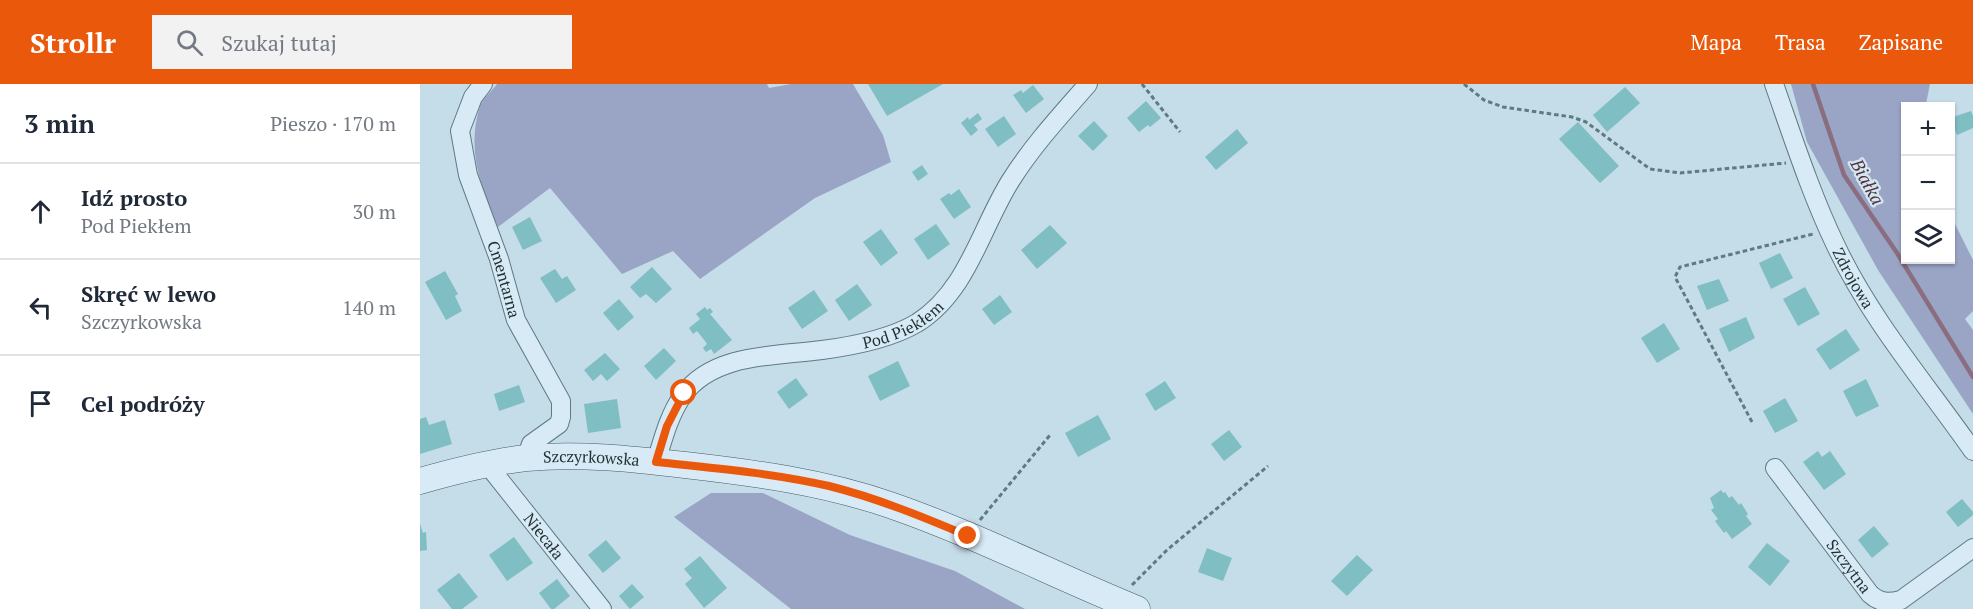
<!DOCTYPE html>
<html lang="pl">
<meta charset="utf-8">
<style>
body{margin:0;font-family:"PT Serif",serif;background:#f2f2f3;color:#1f2937}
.controls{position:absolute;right:18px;top:18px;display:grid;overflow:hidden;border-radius:0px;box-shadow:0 2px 4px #0004}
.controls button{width:54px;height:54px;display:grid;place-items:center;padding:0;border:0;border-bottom:2px solid #e0e1e3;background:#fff;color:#1f2937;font:30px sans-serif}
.stop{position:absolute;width:18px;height:18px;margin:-14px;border:4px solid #ea580c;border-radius:50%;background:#fff}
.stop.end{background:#ea580c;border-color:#fff;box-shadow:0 2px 6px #0008}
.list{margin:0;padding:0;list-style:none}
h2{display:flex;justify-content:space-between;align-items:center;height:78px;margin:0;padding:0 24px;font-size:26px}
h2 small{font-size:20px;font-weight:400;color:#747a83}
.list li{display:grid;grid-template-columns:39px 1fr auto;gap:18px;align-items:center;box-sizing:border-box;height:96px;padding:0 24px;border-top:2px solid #e0e1e3}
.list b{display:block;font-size:22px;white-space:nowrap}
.list p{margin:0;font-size:20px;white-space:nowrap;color:#747a83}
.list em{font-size:20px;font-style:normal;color:#747a83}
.icon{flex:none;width:33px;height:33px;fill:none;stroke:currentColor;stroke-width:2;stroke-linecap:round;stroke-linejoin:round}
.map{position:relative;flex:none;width:1553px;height:525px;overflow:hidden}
header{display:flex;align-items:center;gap:36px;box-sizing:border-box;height:84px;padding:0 30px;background:#ea580c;color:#fff}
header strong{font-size:28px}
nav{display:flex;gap:33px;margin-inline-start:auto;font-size:21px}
.search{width:420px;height:54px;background:#f2f2f3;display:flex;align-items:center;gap:15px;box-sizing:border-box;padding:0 21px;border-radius:0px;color:#747a83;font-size:22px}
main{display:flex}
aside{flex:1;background:#fff}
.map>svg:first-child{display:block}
.green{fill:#9aa5c6}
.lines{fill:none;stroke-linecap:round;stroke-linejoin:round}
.stream{stroke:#8a6e7f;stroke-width:4.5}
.building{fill:#7fbec3}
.street-casing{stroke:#5d7b82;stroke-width:20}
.secondary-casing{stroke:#405e64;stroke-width:27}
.path{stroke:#5d7b82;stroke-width:3;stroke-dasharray:4.5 3;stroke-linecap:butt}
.street{stroke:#d8eaf5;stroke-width:18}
.secondary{stroke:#d8eaf5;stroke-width:26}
.route{stroke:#ea580c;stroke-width:8}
.labels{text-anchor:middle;stroke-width:4.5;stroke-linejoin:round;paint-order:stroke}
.street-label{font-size:16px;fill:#1f3134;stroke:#d4e7f1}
.water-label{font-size:18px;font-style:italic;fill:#52303e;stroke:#d4e7f1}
</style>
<header>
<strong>Strollr</strong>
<div class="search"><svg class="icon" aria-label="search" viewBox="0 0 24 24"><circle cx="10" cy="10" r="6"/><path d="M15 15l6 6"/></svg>Szukaj tutaj</div>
<nav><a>Mapa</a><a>Trasa</a><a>Zapisane</a></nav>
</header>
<main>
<aside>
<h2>3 min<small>Pieszo · 170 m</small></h2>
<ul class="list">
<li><svg class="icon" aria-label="ahead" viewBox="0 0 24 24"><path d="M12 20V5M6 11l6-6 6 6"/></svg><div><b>Idź prosto</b><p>Pod Piekłem</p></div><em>30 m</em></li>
<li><svg class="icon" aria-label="left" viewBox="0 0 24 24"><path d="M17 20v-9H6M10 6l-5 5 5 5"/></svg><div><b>Skręć w lewo</b><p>Szczyrkowska</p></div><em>140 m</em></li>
<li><svg class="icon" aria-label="arrive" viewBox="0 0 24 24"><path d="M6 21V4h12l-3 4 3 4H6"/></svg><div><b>Cel podróży</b></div></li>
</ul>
</aside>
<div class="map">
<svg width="1553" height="525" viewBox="0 0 1553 525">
<rect width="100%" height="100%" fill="#c5dce9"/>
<!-- green -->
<g class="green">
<path d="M77,0H347L349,4L371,0H433L463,51L471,78L395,114L280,195L253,167L202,190L130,104L78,143C61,103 46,67 60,22C63,14 72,7 77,0Z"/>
<path d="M1371,0H1510L1506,20L1487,18V22H1486V176H1530L1531,132L1553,176V227L1545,235L1553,246V330L1458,186L1387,58Z"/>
<path d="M291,409H343L430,451L535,487L605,525H371L254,433Z"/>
</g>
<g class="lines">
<!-- stream -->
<path class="stream" d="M1393,0L1424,91L1477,169L1553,293"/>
</g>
<!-- building -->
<g class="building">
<path d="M448,0H523L467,32Z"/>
<path d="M613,1L624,15L606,29L593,11L601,6L603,9Z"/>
<path d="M1205,3L1220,19L1187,48L1173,31Z"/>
<path d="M726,17L741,34L730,43L728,41L719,48L707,34Z"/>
<path d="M1551,27L1553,32V44L1537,51L1530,34Z"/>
<path d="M558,29L562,35L554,41L558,46L551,52L541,39L548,33L549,36Z"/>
<path d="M584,32L596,50L578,63L565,45Z"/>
<path d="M674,37L688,52L673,67L658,52Z"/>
<path d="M1158,38L1199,82L1180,99L1139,55Z"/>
<path d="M817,45L828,59L796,86L785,73Z"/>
<path d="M502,81L508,90L498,97L492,88Z"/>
<path d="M539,105L551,123L534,135L520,115L529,109L531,111Z"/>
<path d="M110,133L122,157L103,166L92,143Z"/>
<path d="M516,140L530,160L508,176L494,155Z"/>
<path d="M630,141L647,159L617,185L601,166Z"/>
<path d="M461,145L478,169L461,182L443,158Z"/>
<path d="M1360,169L1373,194L1351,205L1339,179Z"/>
<path d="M232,183L252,205L236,219L226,210L220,214L210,203Z"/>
<path d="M135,185L142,195L147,192L156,206L136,219L120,194Z"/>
<path d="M25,187L38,210L35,212L42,227L26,236L5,198Z"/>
<path d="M1299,195L1309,217L1287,226L1277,202Z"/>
<path d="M437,200L452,221L429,237L415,216Z"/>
<path d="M1385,203L1400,230L1378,242L1363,215Z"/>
<path d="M394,206L408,227L382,245L368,224Z"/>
<path d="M580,211L592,228L574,241L562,225Z"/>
<path d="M199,215L214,233L198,247L183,229Z"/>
<path d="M285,223L287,226L290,224L293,228L290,230L312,256L294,270L291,265L286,268L283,264L287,260L285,257L277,247L273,250L269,244L280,235L276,230Z"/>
<path d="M1326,233L1335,254L1309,268L1299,245Z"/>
<path d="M1244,239L1260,265L1237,279L1221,254Z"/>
<path d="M1426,245L1440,266L1410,286L1396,265Z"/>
<path d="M244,264L256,277L236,296L224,282Z"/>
<path d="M185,269L200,285L187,297L181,290L173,297L164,286Z"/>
<path d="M478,277L490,302L460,317L448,292Z"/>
<path d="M376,294L388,311L369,325L357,308Z"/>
<path d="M1446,295L1459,322L1436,333L1423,307Z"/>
<path d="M745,297L756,314L735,327L725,310Z"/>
<path d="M99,301L105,318L79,327L74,310Z"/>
<path d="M1365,314L1378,337L1355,349L1343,327Z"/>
<path d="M197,315L201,344L168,349L164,320Z"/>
<path d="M678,331L691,355L658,373L645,349Z"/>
<path d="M6,333L9,341L25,336L32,360L0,370V335Z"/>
<path d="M809,346L822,363L804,377L791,360Z"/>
<path d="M1398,367L1402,373L1410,367L1426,390L1404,406L1383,378Z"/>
<path d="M1301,406L1303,409L1305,408L1309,414L1312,412L1319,421L1321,419L1328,430L1326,432L1332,440L1312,455L1306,447L1304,449L1295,437L1298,435L1291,426L1294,424L1290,414Z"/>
<path d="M1542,415L1553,428V431L1538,443L1526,428Z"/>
<path d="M0,440L3,449L6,448L7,466L0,467Z"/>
<path d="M1454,442L1469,460L1452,474L1438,456Z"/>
<path d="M94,453L113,479L87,497L69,471Z"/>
<path d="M186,456L201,474L183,489L168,471Z"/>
<path d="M1347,459L1370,477L1350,502L1328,483Z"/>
<path d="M787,464L812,474L803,497L778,488Z"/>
<path d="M937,471L953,486L927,512L911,497Z"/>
<path d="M280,472L307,504L284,524L265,500L272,494L264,485Z"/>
<path d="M39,489L58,513L42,525H32L17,506Z"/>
<path d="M137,495L150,512L134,525H131L119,509Z"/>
<path d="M212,500L224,513L210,525L199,512Z"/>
</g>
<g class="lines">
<defs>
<g id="street">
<path id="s1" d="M63,0L53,13L40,47L48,91L79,175L96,236L141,317V333L139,340L111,360L106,375"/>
<path id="s2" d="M1354,0C1373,54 1391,110 1416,162C1451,236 1506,300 1553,367"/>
<path id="s3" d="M236,378C243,355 249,331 263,311C293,269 356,272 402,266C433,262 470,255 497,239C548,207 561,143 591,96C613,61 641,31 668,0"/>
<path id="s4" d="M67,380L182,525"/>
<path id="s5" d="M1355,384L1450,510C1460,519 1468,519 1481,516L1553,464"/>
</g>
<g id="secondary">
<path id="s6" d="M0,397C35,387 70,378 106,374C159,369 213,375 265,381C335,389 403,398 470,421C554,450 634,491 717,525"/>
</g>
</defs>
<!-- street casing -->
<use href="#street" class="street-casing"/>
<!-- secondary casing -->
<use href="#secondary" class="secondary-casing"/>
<!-- path -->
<g class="path">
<path d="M722,0L760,48"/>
<path d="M1044,0L1064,16L1083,23L1152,33L1166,38L1230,85L1260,89L1366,79"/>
<path d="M1332,338L1255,193L1260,183L1393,150"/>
<path d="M560,436L630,351"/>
<path d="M712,501L747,466L848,382"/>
</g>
<!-- street -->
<use href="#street" class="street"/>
<!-- secondary -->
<use href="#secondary" class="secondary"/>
</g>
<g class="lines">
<!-- route -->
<path class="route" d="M264,309L247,342L236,378C294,384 352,389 409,402C457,414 503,433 548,452"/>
</g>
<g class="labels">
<!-- street labels -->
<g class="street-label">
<text dy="6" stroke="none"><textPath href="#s2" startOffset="210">Zdrojowa</textPath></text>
<text dy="6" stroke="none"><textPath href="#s1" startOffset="208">Cmentarna</textPath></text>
<text dy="6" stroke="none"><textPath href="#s3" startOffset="309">Pod Piekłem</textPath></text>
<text dy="6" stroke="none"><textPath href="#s6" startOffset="174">Szczyrkowska</textPath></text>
<text dy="6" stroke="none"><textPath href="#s4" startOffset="92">Niecała</textPath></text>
<text dy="6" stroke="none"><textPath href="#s5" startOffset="123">Szczytna</textPath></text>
</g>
<!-- water labels -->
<g class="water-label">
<text transform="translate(1447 98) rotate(61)" y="6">Białka</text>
</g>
</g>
</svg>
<div class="controls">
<button>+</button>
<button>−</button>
<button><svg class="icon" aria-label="layers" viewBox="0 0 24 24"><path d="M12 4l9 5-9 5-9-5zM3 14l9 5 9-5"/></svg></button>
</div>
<div class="stop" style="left:264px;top:309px"></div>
<div class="stop end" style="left:548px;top:452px"></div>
</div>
</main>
